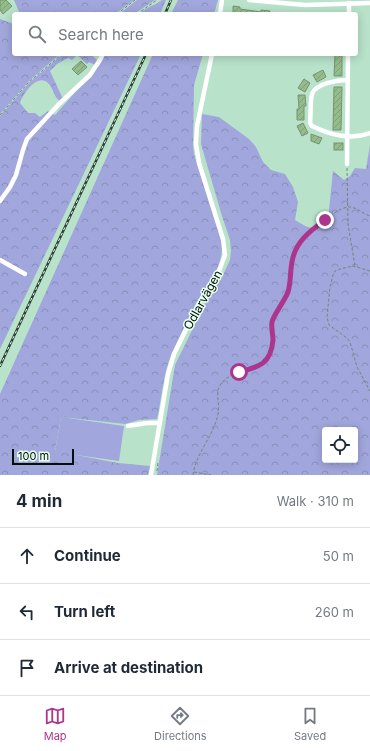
<!DOCTYPE html>
<meta charset="utf-8">
<style>
body{margin:0;font-family:Inter,sans-serif;background:#f2f2f3;color:#1f2937}
.controls{position:absolute;right:12px;bottom:12px;display:grid;overflow:hidden;border-radius:4px;box-shadow:0 2px 10px #0003}
.controls button{width:36px;height:36px;display:grid;place-items:center;padding:0;border:0;border-bottom:1px solid #e0e1e3;background:#fff;color:#1f2937;font:20px sans-serif}
.scale{position:absolute;left:12px;bottom:10px;width:62px;box-sizing:border-box;padding-left:4px;border:2px solid #031109;border-top:0;font-size:11px;line-height:14px;white-space:nowrap;color:#031109;-webkit-text-stroke:3px #e9fef1;paint-order:stroke}
.stop{position:absolute;width:12px;height:12px;margin:-9px;border:3px solid #ac368d;border-radius:50%;background:#fff}
.stop.end{background:#ac368d;border-color:#fff;box-shadow:0 1px 4px #0008}
.list{margin:0;padding:0;list-style:none}
h2{display:flex;justify-content:space-between;align-items:center;height:52px;margin:0;padding:0 16px;font-size:17px}
h2 small{font-size:13px;font-weight:400;color:#747a83}
.list li{display:grid;grid-template-columns:26px 1fr auto;gap:12px;align-items:center;box-sizing:border-box;height:56px;padding:0 16px;border-top:1px solid #e0e1e3}
.list b{display:block;font-size:15px;white-space:nowrap}
.list em{font-size:13px;font-style:normal;color:#747a83}
.icon{flex:none;width:22px;height:22px;fill:none;stroke:currentColor;stroke-width:2;stroke-linecap:round;stroke-linejoin:round}
.map{position:relative;flex:none;width:370px;height:475px;overflow:hidden}
.search{position:absolute;background:#fff;box-shadow:0 2px 10px #0003;left:12px;right:12px;top:12px;height:44px;display:flex;align-items:center;gap:10px;box-sizing:border-box;padding:0 14px;border-radius:4px;color:#747a83;font-size:15px}
.sheet{height:220px;background:#fff}
nav{display:flex;justify-content:space-around;align-items:center;box-sizing:border-box;height:56px;border-top:1px solid #e0e1e3;background:#fff;font-size:11px;color:#747a83}
nav a{display:grid;justify-items:center;gap:2px}
nav .on{color:#ac368d}
.map>svg:first-child{display:block}
.green{fill:#a1a6dc}
.forest{fill:url(#forest-crowns);fill-rule:evenodd}
.building{fill:url(#building-hatch);stroke:#789273}
.lines{fill:none;stroke-linecap:round;stroke-linejoin:round}
.path{stroke:#6c8a79;stroke-width:1;stroke-dasharray:3 2;stroke-linecap:butt}
.minor{stroke:#fff;stroke-width:4.5}
.rail-casing{stroke:#2d4135;stroke-width:2.5}
.rail{stroke:#e9fef1;stroke-width:1;stroke-dasharray:3;stroke-linecap:butt}
.route{stroke:#ac368d;stroke-width:5}
.labels{text-anchor:middle;stroke-width:3;stroke-linejoin:round;paint-order:stroke}
.street-label{font-size:12px;fill:#031109;stroke:#e9fef1}
</style>
<div class="map">
<svg width="370" height="475" viewBox="0 0 370 475">
<defs>
<pattern id="forest-crowns" width="20" height="18" patternUnits="userSpaceOnUse"><rect width="20" height="18" fill="#a1a6dc"/><path d="M2 6a3 3 0 1 1 6 0M12 15a3 3 0 1 1 6 0" fill="none" stroke="#898ebb"/></pattern>
<pattern id="building-hatch" width="6" height="6" patternUnits="userSpaceOnUse"><rect width="6" height="6" fill="#94bc8b"/><path d="M-1 1l2-2M0 6l6-6M5 7l2-2" fill="none" stroke="#7ea177"/></pattern>
</defs>
<rect width="100%" height="100%" fill="#b8e2ca"/>
<!-- green -->
<path class="green" d="M61,417L124,426L119,461L55,452Z"/>
<!-- forest -->
<g class="forest">
<path d="M14,0H134L115,14H20Z"/>
<path d="M137,0H155L134,14H119Z"/>
<path d="M162,0H166L160,14H138L151,6L154,5Z"/>
<path d="M178,0H218L214,14H171Z"/>
<path d="M0,19L11,23H14V54H60L29,81L0,114Z"/>
<path d="M63,54H91L97,60L95,65L89,62L87,64L77,55L72,60L68,58L57,64L50,71L63,99L61,102C53,97 54,89 48,83C37,73 23,94 20,103L28,113H35L40,117L48,111L55,115L78,89L105,54H141L0,349V116L30,82Z"/>
<path d="M153,54H203L194,85L193,146L194,154L222,243C223,269 209,280 198,301C188,318 180,336 172,353C163,373 162,398 157,419L139,420L125,424L61,417L55,451L118,463L150,466L148,475H0V394Z"/>
<path d="M202,114L219,117L249,139L256,147L263,162L271,170L285,174L293,187L298,202L295,220C311,230 312,230 328,220L333,171L344,180L350,176L355,168L366,169L370,145V475H157L175,365L204,306L223,275L230,260L231,251L230,240L222,216L201,144ZM325,430H355V460H325Z"/>
</g>
<!-- building -->
<g class="building">
<path d="M0,0H6L12,6L3,14L0,10Z"/>
<path d="M233,6L240,7V9L261,12V10L270,11L269,14H233Z"/>
<path d="M335,54H342V76H334Z"/>
<path d="M81,61L87,67L78,75L72,69Z"/>
<path d="M323,70L326,77L317,82L313,75Z"/>
<path d="M304,79L310,83L305,92L298,88Z"/>
<path d="M334,87H342L341,130H333Z"/>
<path d="M298,95H305L306,106H304V120H297V109H299Z"/>
<path d="M303,123L308,133L302,136L297,126Z"/>
<path d="M311,134L322,138L319,144L311,141Z"/>
<rect x="334" y="143" width="9" height="7"/>
</g>
<g class="lines">
<!-- path -->
<g class="path">
<path d="M117,14L135,0"/>
<path d="M137,14L157,0"/>
<path d="M0,115L29,82L62,54"/>
<path d="M347,168L348,224L355,266"/>
<path d="M370,271L353,266L340,269L335,271L333,275L330,287L327,317L329,325L347,338L350,342L357,367L370,391"/>
<path d="M157,471L158,462"/>
<path d="M194,472L211,475"/>
<path d="M193,475C196,452 214,436 218,414C221,399 211,390 227,378C241,367 261,373 270,354C275,343 270,332 272,321C274,313 285,302 288,292C291,282 290,272 292,262C296,241 312,228 329,217C334,213 341,208 348,207C355,206 363,214 370,216"/>
</g>
<!-- minor -->
<g class="minor">
<path d="M249,0L305,5L370,3"/>
<path d="M220,14L222,0"/>
<path d="M349,14V3"/>
<path d="M348,80C338,80 316,83 312,94C310,103 311,114 310,123L312,126C330,135 351,140 370,133"/>
<path d="M347,164L348,54"/>
<path d="M0,201L10,187L16,175L23,150L27,139L59,104L90,75L100,60L103,54"/>
<path d="M0,260L25,274"/>
<path d="M128,426L147,423H160"/>
<path d="M151,475L168,374L174,354L199,303L219,271L225,255L223,239L199,163L196,144L197,126L212,54"/>
</g>
<defs>
<g id="rail">
<path d="M165,14L171,0"/>
<path d="M0,366L146,54"/>
</g>
</defs>
<!-- rail casing -->
<use href="#rail" class="rail-casing"/>
<!-- rail -->
<use href="#rail" class="rail"/>
</g>
<g class="lines">
<!-- route -->
<path class="route" d="M239,372C259,367 271,364 273,340C273,334 271,328 272,322C274,314 284,302 288,292C291,282 290,272 292,262C295,242 310,231 325,220"/>
</g>
<g class="labels">
<!-- street labels -->
<g class="street-label">
<text transform="translate(203 300) rotate(-61)" y="4">Odlarvägen</text>
</g>
</g>
</svg>
<div class="controls">
<button><svg class="icon" aria-label="locate" viewBox="0 0 24 24"><circle cx="12" cy="12" r="6"/><path d="M12 2v4M12 18v4M2 12h4M18 12h4"/></svg></button>
</div>
<div class="scale">100 m</div>
<div class="stop" style="left:239px;top:372px"></div>
<div class="stop end" style="left:325px;top:220px"></div>
<div class="search"><svg class="icon" aria-label="search" viewBox="0 0 24 24"><circle cx="10" cy="10" r="6"/><path d="M15 15l6 6"/></svg>Search here</div>
</div>
<section class="sheet">
<h2>4 min<small>Walk · 310 m</small></h2>
<ul class="list">
<li><svg class="icon" aria-label="ahead" viewBox="0 0 24 24"><path d="M12 20V5M6 11l6-6 6 6"/></svg><div><b>Continue</b></div><em>50 m</em></li>
<li><svg class="icon" aria-label="left" viewBox="0 0 24 24"><path d="M17 20v-9H6M10 6l-5 5 5 5"/></svg><div><b>Turn left</b></div><em>260 m</em></li>
<li><svg class="icon" aria-label="arrive" viewBox="0 0 24 24"><path d="M6 21V4h12l-3 4 3 4H6"/></svg><div><b>Arrive at destination</b></div></li>
</ul>
</section>
<nav>
<a class="on"><svg class="icon" aria-label="map" viewBox="0 0 24 24"><path d="M3 6l6-2 6 2 6-2v14l-6 2-6-2-6 2zM9 4v14M15 6v14"/></svg>Map</a>
<a><svg class="icon" aria-label="directions" viewBox="0 0 24 24"><path d="M12 3l9 9-9 9-9-9zM9 14v-3h6M13 9l2 2-2 2"/></svg>Directions</a>
<a><svg class="icon" aria-label="saved" viewBox="0 0 24 24"><path d="M7 4h10v16l-5-4-5 4z"/></svg>Saved</a>
</nav>
